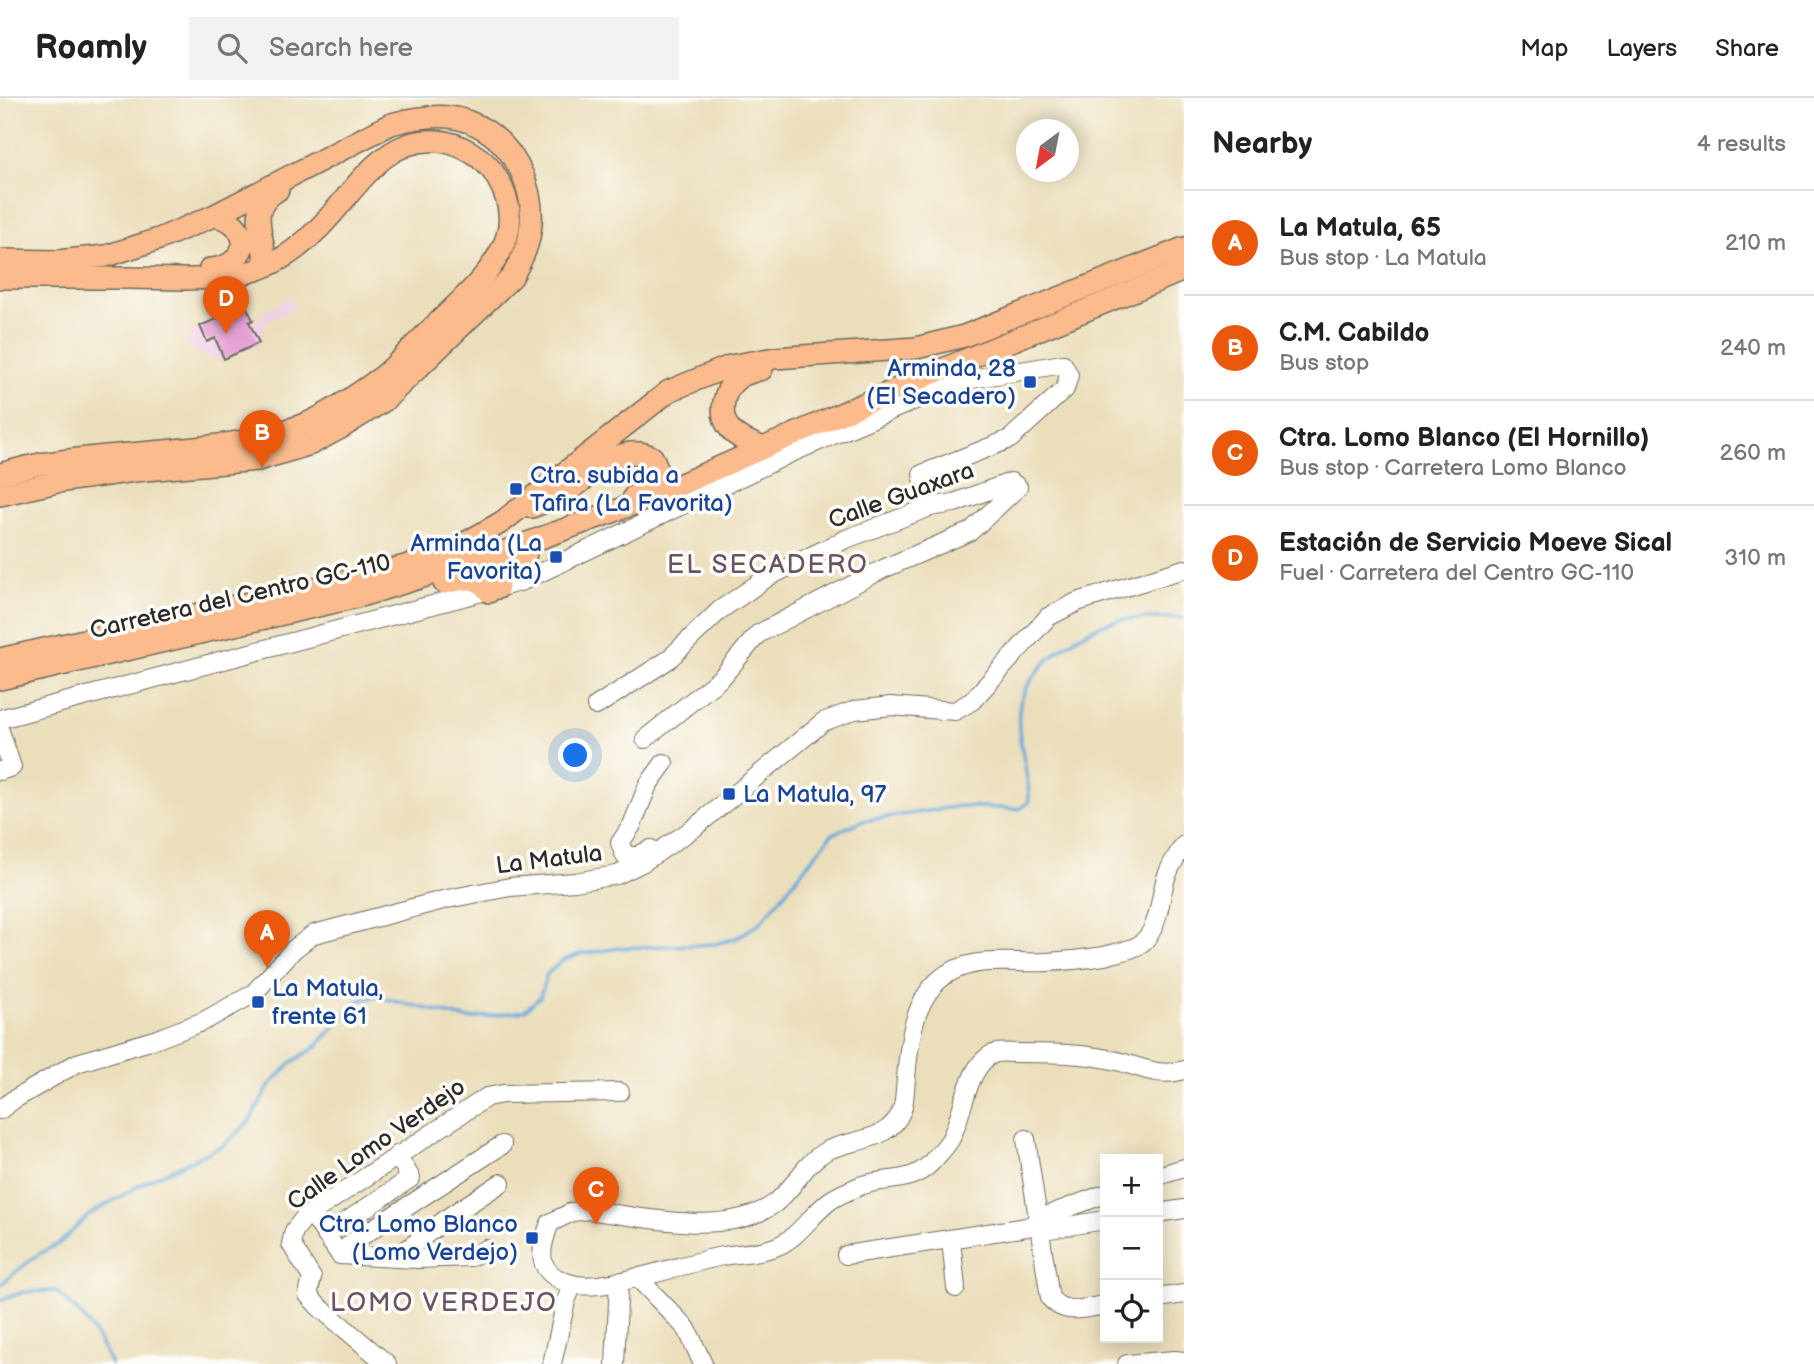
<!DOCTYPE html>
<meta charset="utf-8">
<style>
body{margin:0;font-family:"Balsamiq Sans",sans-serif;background:#f2f2f2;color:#222}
.controls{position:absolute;right:21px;bottom:21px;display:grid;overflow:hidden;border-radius:0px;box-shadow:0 4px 18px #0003}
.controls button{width:63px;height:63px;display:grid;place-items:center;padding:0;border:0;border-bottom:2px solid #e0e0e0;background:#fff;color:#222;font:35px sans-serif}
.compass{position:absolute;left:1016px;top:21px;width:63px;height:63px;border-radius:50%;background:#fff;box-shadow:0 4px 18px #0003;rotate:212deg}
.you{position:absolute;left:576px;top:658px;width:24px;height:24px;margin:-18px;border:5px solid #fff;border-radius:50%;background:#1a73e8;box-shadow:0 0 0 10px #1a73e833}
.badge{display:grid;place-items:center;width:46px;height:46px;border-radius:50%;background:#ea580c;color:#fff;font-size:23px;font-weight:700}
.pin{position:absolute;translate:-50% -58px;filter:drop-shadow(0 2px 4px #0008)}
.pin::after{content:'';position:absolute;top:37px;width:24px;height:21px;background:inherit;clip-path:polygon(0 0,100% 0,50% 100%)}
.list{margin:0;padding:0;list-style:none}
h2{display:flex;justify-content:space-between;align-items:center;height:91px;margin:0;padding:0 28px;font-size:30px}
h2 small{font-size:23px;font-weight:400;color:#767676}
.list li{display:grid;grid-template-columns:46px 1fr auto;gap:21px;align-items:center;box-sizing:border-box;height:105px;padding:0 28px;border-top:2px solid #e0e0e0}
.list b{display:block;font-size:26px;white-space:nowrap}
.list p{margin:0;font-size:23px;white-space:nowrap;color:#767676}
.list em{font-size:23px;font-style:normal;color:#767676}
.icon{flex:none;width:38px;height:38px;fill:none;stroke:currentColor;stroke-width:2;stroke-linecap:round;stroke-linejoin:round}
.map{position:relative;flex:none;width:1184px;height:1266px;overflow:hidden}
header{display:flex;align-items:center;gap:42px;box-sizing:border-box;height:98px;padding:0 35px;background:#fff;border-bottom:2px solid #e0e0e0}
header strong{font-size:33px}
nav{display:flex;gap:38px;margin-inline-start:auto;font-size:24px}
.search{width:490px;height:63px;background:#f2f2f2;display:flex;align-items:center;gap:18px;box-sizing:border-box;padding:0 24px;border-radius:0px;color:#767676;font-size:26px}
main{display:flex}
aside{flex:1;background:#fff}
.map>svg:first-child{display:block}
.built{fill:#f0d0e5}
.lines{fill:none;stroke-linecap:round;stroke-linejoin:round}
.stream{stroke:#64a9d9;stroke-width:3.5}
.building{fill:#e39dd3}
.minor-casing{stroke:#6e6a5d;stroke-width:20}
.major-casing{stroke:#6e6a5d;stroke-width:24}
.minor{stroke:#fff;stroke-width:18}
.major{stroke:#fbbb8d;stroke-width:21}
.transit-dot{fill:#1a4fb4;stroke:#fdfcf7;stroke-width:2.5}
.labels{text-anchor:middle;stroke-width:7;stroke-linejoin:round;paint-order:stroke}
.transit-label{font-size:24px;fill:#164399;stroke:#fdfcf7;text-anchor:end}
.street-label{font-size:24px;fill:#2b2b2b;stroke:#fdfcf7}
.neighbourhood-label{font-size:26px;letter-spacing:2px;fill:#6b5366;stroke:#fdfcf7}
</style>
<header>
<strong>Roamly</strong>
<div class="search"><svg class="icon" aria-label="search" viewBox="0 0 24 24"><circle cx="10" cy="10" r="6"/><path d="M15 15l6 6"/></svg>Search here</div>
<nav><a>Map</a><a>Layers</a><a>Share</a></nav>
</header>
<main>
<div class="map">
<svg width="1184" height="1266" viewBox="0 0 1184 1266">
<rect width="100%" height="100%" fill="#fdfcf7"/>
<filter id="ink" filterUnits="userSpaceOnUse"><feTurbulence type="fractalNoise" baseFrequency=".0143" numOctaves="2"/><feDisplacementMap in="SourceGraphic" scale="14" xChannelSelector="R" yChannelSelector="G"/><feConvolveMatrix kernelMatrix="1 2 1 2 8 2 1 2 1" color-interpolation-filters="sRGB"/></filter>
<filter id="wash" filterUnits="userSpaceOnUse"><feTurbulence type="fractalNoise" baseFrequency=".00686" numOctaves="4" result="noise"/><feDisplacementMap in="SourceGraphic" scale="28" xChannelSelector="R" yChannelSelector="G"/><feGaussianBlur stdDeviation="1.57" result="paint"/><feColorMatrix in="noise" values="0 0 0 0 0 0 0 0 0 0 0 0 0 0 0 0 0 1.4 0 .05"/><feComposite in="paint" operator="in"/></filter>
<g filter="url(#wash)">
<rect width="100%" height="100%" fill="#ebdebb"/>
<!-- built -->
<path class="built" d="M289,200L295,210L265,225L259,245L221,262L205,258L184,244L197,229L247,205L256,226L260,224L258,220L265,213Z"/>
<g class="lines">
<!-- stream -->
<g class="stream">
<path d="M0,1187L37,1157L60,1145L89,1117L145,1084L224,1047L249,1024L270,987L291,965L316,949L356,905L362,901L378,899L469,921L524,913L540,899L547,876L562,863L581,856L620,850L715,846L737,840L761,824L832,736L862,723L961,708L1019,711L1029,704C1030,674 1016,644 1019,613C1023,572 1081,529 1119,522C1140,519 1163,520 1184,520"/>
<path d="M0,1202L24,1194L56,1193C83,1216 96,1234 111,1266"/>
</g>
</g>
<g id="blocks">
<!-- building -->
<path class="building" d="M246,208L253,222L249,224L259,245L224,261L215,240L207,244L200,228Z"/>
</g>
</g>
<g filter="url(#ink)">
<use href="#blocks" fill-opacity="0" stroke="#6e6a5d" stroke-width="2"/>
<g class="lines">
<defs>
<g id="minor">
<path d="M596,608L668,562L720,512L768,479L846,441L930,409L954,405L1011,384L1018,389L971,433L883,471L758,536L722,579L645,641"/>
<path d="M0,621L523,483L791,355L960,283L1063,266L1069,277L1065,291L1010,341L922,376L930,409"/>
<path d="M0,633L12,669L0,673"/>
<path d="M1184,747C1177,757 1170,768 1166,780C1159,801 1160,833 1139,847C1129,853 1115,855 1104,858C1085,861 1065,863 1046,864C1010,866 968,856 939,882C912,906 909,948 906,980C905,990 905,1003 902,1012C889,1045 853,1040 826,1053C804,1065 794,1091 774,1106C725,1140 644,1119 588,1112L572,1114L550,1125C538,1155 536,1176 572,1186C604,1195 687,1164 723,1158C739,1155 760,1155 775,1149C799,1140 811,1116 831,1102C840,1096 851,1092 860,1088C884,1079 910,1086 930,1066C936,1059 945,1050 950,1042C963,1019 967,963 996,955C1002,954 1011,955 1017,955C1050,955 1085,955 1117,963C1141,969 1160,980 1184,972"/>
<path d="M651,751L637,758H625L620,745L632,727L648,687L664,665"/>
<path d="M0,1012L13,1002L77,965L157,941L204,923L253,896L294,851L314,836L447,801L510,789L575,784L617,777L642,765L694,730L823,624L855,612L891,608L955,613L972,603L1048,519L1077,504L1184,471"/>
<path d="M1026,1041L1050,1200C1065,1218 1084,1210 1105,1207"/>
<path d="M1158,1078L1184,1070"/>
<path d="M311,1115L340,1157L417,1161L471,1159L486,1151"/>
<path d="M1158,1115L1184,1111"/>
<path d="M1039,1123L1050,1131L1105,1122"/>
<path d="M326,1137L411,1080L397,1057"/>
<path d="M951,1142L956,1190"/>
<path d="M340,1157L351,1145L502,1047"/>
<path d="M846,1157L1027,1129L1051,1116L1105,1096"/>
<path d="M396,1160L450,1118L501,1085"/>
<path d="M637,1179L687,1231L703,1266"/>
<path d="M1158,1200L1184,1196"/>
<path d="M387,1266L318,1208L308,1197L312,1180L291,1146L294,1133L304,1120L487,999L503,996L620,994"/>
<path d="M552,1266L566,1203L573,1186"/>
<path d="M615,1266L619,1183"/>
<path d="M1127,1266L1174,1262L1184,1263"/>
</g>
<g id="major">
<path d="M0,162L57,163L106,158L159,141L213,118L391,26C410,21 429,17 449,19C503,25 539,83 530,134C528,150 520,164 512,179L385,302L339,331L311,346L258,362L134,373L57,384L0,397"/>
<path d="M264,168C268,137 243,113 278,92"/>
<path d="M210,171C229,170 238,162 244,146C240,127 230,121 213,118"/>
<path d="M0,180C43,180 85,180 128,180C179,180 237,188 282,160C301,149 318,132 332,116C361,83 388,39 437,43C459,44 486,60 497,80C507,97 513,118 507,138C496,176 449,212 422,240C409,252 397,267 383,278C361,294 330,316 305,326C223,357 133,351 47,365C32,367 16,372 0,376"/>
<path d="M762,271C754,273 743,276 737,281C723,292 718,317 730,331C737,341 753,345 763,350"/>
<path d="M532,409C545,404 557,400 568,393C593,377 620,343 652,359C664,378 651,389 634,398"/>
<path d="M444,485C463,481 477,475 489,494"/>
<path d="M498,490C496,469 509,464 526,456"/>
<path d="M0,561L377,476L446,456L502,424L669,293L730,268L775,260L916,250L964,238L1184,150"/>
<path d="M0,581L361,498L500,455L645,402L938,273L1184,172"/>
</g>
</defs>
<!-- minor casing -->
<use href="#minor" class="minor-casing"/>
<!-- major casing -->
<use href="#major" class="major-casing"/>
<!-- minor -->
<use href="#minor" class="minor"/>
<!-- major -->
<use href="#major" class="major"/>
</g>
</g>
<!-- markers -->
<g class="transit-dot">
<rect x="1023" y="277" width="14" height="14" rx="3.5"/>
<rect x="509" y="384" width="14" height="14" rx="3.5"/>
<rect x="549" y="452" width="14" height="14" rx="3.5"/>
<rect x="722" y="689" width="14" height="14" rx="3.5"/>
<rect x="251" y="897" width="14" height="14" rx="3.5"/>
<rect x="525" y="1133" width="14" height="14" rx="3.5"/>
</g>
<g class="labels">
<!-- transit labels -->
<g class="transit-label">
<text x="1016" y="278">Arminda, 28<tspan x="1016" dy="28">(El Secadero)</tspan></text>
<text x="530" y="385" text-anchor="start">Ctra. subida a<tspan x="530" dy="28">Tafira (La Favorita)</tspan></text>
<text x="542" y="453">Arminda (La<tspan x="542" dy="28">Favorita)</tspan></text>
<text x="743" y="704" text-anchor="start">La Matula, 97</text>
<text x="272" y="898" text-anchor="start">La Matula,<tspan x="272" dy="28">frente 61</tspan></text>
<text x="518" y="1134">Ctra. Lomo Blanco<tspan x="518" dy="28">(Lomo Verdejo)</tspan></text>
</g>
<!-- street labels -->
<g class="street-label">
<text transform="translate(901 397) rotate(-20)" y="8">Calle Guaxara</text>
<text transform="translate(240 498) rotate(-13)" y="8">Carretera del Centro GC-110</text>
<text transform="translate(549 761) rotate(-7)" y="8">La Matula</text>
<text transform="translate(376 1046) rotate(-35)" y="8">Calle Lomo Verdejo</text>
</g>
<!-- neighbourhood labels -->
<g class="neighbourhood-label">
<text x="768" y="475">EL SECADERO</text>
<text x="444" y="1213">LOMO VERDEJO</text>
</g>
</g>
</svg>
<div class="controls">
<button>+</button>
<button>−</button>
<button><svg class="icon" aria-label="locate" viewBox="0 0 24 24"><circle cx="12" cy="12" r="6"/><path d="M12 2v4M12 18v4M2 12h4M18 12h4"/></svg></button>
</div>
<svg class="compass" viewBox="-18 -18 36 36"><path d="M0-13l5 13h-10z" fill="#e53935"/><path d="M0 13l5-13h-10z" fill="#767676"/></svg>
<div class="you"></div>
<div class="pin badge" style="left:267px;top:870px">A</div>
<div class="pin badge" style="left:262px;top:370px">B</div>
<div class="pin badge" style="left:596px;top:1127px">C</div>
<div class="pin badge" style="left:226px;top:236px">D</div>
</div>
<aside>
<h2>Nearby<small>4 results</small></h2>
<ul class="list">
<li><span class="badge">A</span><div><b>La Matula, 65</b><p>Bus stop · La Matula</p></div><em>210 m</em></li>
<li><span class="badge">B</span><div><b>C.M. Cabildo</b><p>Bus stop</p></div><em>240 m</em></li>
<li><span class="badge">C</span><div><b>Ctra. Lomo Blanco (El Hornillo)</b><p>Bus stop · Carretera Lomo Blanco</p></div><em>260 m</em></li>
<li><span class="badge">D</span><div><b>Estación de Servicio Moeve Sical</b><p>Fuel · Carretera del Centro GC-110</p></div><em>310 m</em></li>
</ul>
</aside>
</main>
